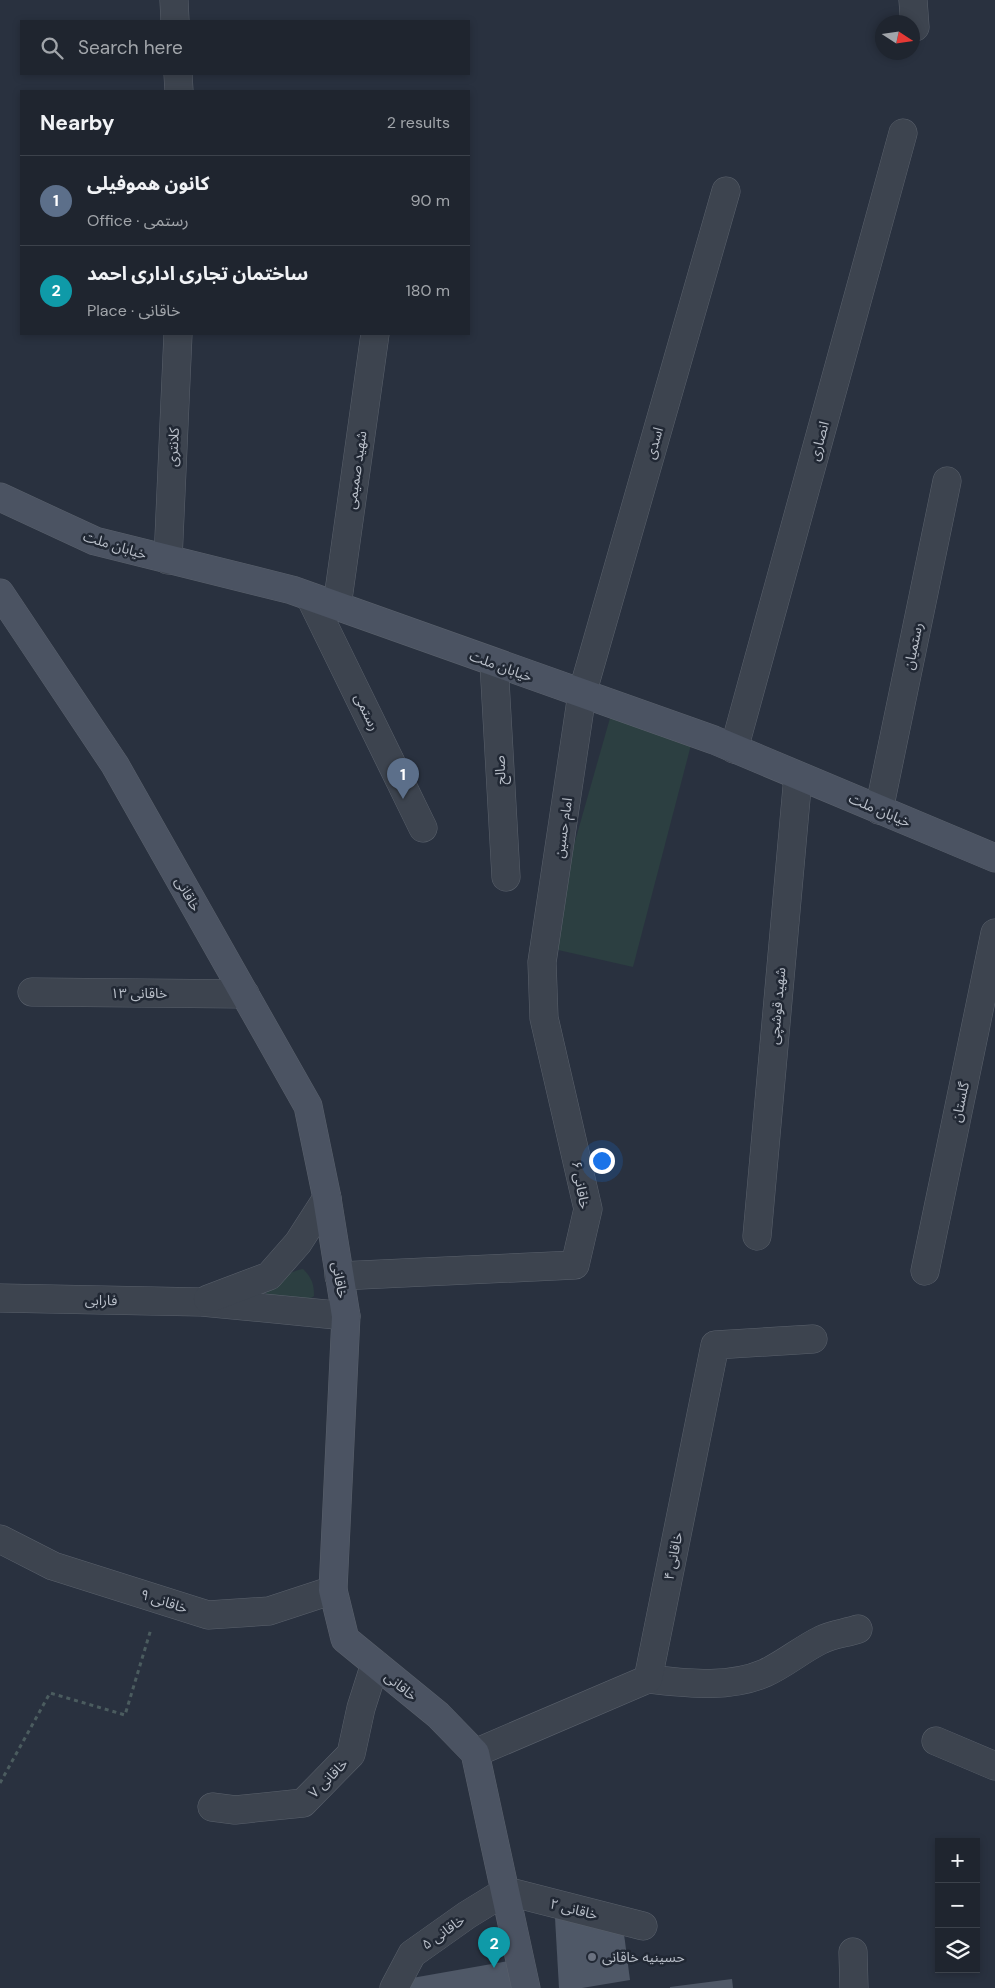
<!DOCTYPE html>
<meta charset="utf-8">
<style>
body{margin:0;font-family:"DM Sans","Noto Sans Arabic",sans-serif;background:#2c313b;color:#f1f3f6}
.controls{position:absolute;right:15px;bottom:15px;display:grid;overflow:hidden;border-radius:0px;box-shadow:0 2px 8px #0003}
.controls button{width:45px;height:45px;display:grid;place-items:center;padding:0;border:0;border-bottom:1px solid #3c424b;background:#1f252f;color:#f1f3f6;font:25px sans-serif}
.compass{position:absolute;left:875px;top:15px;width:45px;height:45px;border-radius:50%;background:#1f252f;box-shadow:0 2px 8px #0003;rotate:102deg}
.you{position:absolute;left:601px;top:1160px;width:18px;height:18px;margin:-12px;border:4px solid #fff;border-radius:50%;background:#1a73e8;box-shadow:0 0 0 8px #1a73e833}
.badge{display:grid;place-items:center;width:32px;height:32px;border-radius:50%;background:#db2777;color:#fff;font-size:16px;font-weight:700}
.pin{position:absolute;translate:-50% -41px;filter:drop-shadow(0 1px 2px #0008)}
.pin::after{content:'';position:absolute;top:26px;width:18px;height:15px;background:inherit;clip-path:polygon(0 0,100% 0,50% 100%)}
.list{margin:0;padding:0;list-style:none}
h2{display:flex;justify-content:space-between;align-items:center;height:65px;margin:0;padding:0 20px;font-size:21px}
h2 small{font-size:16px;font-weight:400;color:#a1a5aa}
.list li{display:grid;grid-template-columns:32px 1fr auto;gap:15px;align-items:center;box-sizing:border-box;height:90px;padding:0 20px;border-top:1px solid #3c424b}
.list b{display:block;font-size:19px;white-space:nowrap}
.list p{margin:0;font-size:16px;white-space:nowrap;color:#a1a5aa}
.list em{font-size:16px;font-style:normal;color:#a1a5aa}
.icon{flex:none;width:28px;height:28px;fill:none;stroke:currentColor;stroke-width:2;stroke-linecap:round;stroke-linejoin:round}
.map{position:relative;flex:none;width:995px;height:1988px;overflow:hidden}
.search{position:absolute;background:#1f252f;box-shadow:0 2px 8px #0003;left:20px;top:20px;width:450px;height:55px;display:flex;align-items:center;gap:12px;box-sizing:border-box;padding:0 18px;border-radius:0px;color:#a1a5aa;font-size:19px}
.panel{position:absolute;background:#1f252f;box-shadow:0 2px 8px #0003;left:20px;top:90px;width:450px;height:245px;border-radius:0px}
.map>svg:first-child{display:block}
.green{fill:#2c3f41}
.building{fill:#4f5867}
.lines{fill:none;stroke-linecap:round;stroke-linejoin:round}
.street-casing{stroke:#5a616c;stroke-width:29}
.secondary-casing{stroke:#5a616c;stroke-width:29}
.path{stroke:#4b5c5f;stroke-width:3;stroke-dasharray:4 4;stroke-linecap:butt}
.street{stroke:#3d444f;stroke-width:28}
.secondary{stroke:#4b5362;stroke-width:28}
.worship-dot{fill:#6b7280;stroke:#212834;stroke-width:2}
.labels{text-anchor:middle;stroke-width:5;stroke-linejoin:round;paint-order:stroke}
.street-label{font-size:14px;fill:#b9bfc9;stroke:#212834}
.poi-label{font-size:14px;fill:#b9bfc9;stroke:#212834;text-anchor:start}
</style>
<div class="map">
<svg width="995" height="1988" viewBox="0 0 995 1988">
<rect width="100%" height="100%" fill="#29313f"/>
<!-- green -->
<g class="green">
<path d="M610,718L691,745L633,967L545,947Z"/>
<path d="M303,1269C312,1278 314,1284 314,1296L299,1306L257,1303C271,1289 283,1272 303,1269Z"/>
</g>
<!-- building -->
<g class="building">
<path d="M555,1918L624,1934L630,1980L582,1988H559Z"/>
<path d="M520,1959L526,1988H406L412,1978Z"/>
<path d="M732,1979L733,1988H670V1987Z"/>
</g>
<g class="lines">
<defs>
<g id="street">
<path d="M174,0L175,21"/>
<path d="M913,0L915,27"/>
<path d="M178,74L179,91"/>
<path d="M168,560L178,334"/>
<path d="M310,597L423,828"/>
<path d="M337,606L375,334"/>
<path d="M494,663L506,877"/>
<path d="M734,749L903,133"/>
<path d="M879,810L947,481"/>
<path d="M32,992L245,994"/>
<path d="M757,1236L798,776"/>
<path d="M925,1271L995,933"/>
<path d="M339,1276L575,1265L588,1209L544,1018L542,962L582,694L726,191"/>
<path d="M0,1298L202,1302L346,1316"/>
<path d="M208,1299L269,1276L298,1243L327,1198"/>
<path d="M0,1539L53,1566L208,1615L269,1611L333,1590"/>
<path d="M648,1679C686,1683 728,1689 765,1673C785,1664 802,1649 821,1640C832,1634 847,1633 858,1629"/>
<path d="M936,1741L995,1766"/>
<path d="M475,1753L648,1679L715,1345L813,1339"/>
<path d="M212,1807L235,1810L303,1803L351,1754L361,1708L375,1664"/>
<path d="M853,1952L854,1988"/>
<path d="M394,1988L412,1954L467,1915L506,1891L643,1926"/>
</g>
<g id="secondary">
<path d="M0,497L95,541L292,590L714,740L995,858"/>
<path d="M0,593L115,765L308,1106L327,1198L346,1316L333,1590L345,1639L438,1715L475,1753L526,1988"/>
</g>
</defs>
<!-- street casing -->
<use href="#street" class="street-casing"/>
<!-- secondary casing -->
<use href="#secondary" class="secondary-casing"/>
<!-- path -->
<path class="path" d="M0,1783L50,1693L125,1715L151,1629"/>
<!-- street -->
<use href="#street" class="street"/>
<!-- secondary -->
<use href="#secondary" class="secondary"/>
</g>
<!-- markers -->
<circle class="worship-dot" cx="592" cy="1957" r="5"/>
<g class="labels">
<!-- street labels -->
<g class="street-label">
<text transform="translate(819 441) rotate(-75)" y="5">انصاری</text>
<text transform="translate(654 443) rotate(-74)" y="5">اسدی</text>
<text transform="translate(173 447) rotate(-87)" y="5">کلانتری</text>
<text transform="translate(356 470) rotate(-82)" y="5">شهید صمیمی</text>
<text transform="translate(115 545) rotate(17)" y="5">خیابان ملت</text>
<text transform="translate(913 646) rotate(-78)" y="5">رستمیان</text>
<text transform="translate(501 666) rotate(20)" y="5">خیابان ملت</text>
<text transform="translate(367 712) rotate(64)" y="5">رستمی</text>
<text transform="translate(500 770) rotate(-93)" y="5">صالح</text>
<text transform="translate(880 810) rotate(23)" y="5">خیابان ملت</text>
<text transform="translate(563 828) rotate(-82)" y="5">امام حسین</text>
<text transform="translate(188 894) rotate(60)" y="5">خاقانی</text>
<text x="139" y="998">خاقانی ۱۳</text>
<text transform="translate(777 1006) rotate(-85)" y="5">شهید قوشچی</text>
<text transform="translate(960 1102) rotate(-78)" y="5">گلستان</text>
<text transform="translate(581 1185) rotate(80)" y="5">خاقانی ۶</text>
<text transform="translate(340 1280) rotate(80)" y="5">خاقانی</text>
<text transform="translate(101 1300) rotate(1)" y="5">فارابی</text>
<text transform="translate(673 1556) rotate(-79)" y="5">خاقانی ۴</text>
<text transform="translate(164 1601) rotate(18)" y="5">خاقانی ٩</text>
<text transform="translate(401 1686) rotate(39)" y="5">خاقانی</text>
<text transform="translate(328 1778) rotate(-45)" y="5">خاقانی ۷</text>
<text transform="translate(574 1909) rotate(14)" y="5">خاقانی ۲</text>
<text transform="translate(443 1932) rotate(-35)" y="5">خاقانی ۵</text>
</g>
<!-- poi labels -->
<g class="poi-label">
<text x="602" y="1962">حسینیه خاقانی</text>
</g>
</g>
</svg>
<div class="controls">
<button>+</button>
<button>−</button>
<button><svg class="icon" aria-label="layers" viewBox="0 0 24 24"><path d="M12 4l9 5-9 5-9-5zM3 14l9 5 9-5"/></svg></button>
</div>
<svg class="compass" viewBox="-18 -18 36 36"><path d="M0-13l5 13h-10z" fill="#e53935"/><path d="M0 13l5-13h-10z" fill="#a1a5aa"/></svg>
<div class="you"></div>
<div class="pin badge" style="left:403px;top:799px;background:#5c6f8a">1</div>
<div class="pin badge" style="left:494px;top:1968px;background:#0f9aa8">2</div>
<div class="search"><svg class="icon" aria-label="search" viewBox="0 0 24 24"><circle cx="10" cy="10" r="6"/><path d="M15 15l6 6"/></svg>Search here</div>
<section class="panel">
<h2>Nearby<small>2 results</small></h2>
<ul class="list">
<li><span class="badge" style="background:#5c6f8a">1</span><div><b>کانون هموفیلی</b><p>Office · رستمی</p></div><em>90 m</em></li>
<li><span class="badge" style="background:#0f9aa8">2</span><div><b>ساختمان تجاری اداری احمد</b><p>Place · خاقانی</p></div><em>180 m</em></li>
</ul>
</section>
</div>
